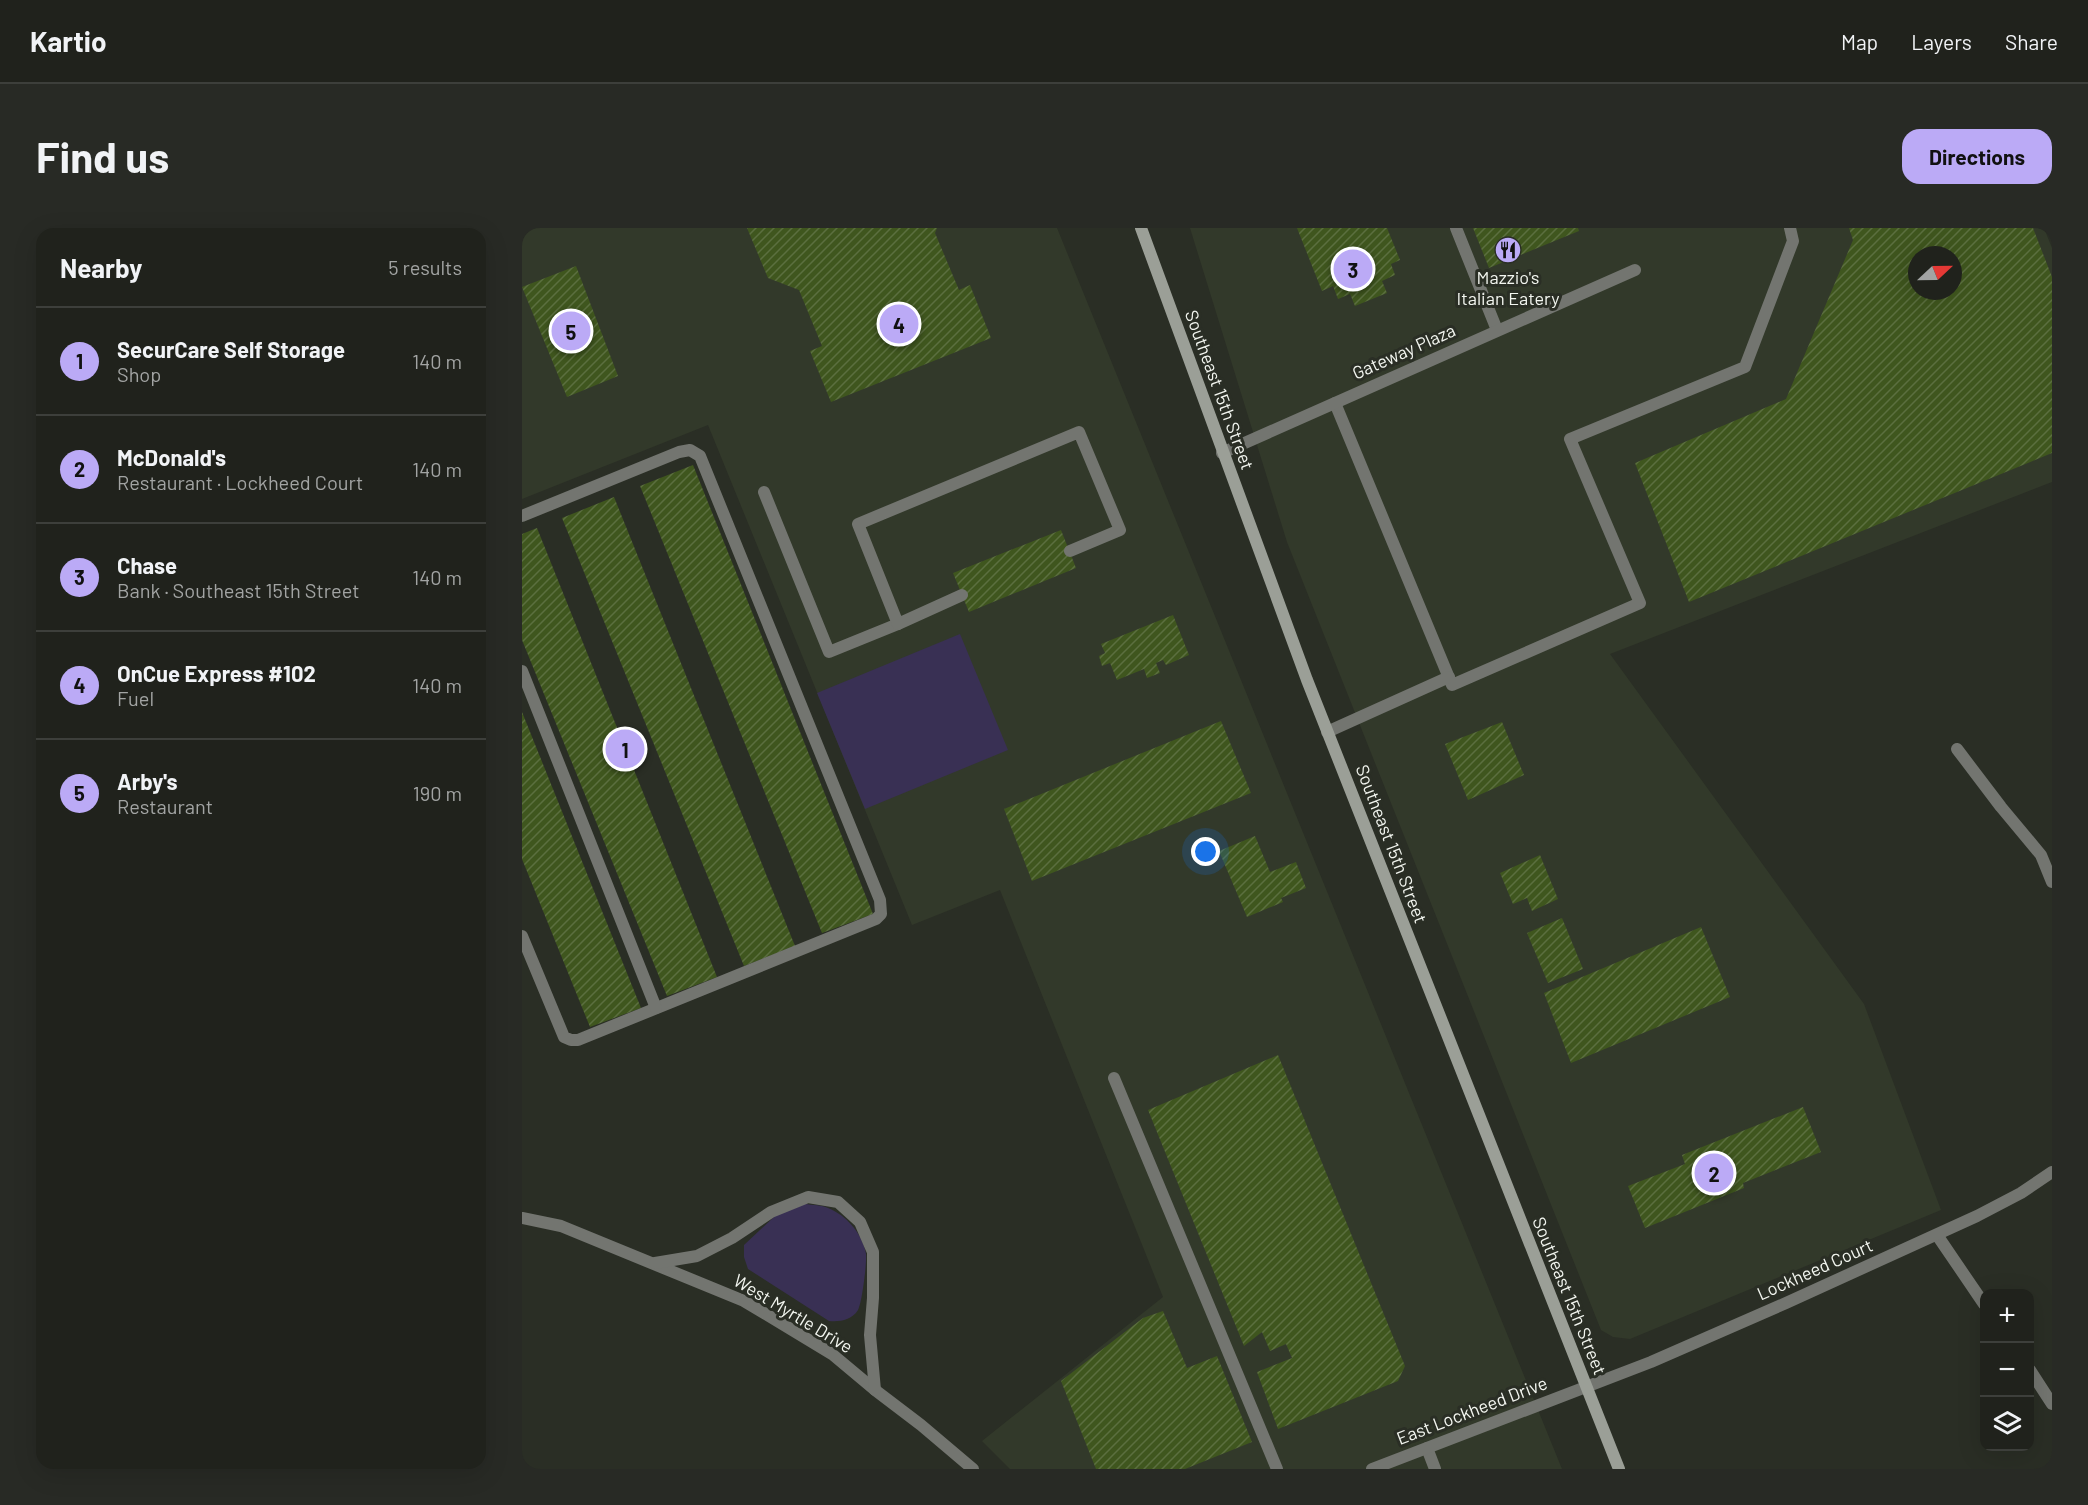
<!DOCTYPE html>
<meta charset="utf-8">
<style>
body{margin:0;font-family:Barlow,sans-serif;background:#282a25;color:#f1f3f6}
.controls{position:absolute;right:18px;bottom:18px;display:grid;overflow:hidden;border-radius:12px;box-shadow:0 6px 24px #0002}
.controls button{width:54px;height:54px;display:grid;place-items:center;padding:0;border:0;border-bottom:2px solid #3d3f3b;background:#20221c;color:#f1f3f6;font:30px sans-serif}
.compass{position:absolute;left:1386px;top:18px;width:54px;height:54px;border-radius:50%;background:#20221c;box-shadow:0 6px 24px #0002;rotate:68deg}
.you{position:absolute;left:684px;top:624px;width:21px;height:21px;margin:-15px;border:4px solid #fff;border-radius:50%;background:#1a73e8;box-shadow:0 0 0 9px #1a73e833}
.badge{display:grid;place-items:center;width:39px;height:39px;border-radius:50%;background:#bbaaf6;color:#111;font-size:20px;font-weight:700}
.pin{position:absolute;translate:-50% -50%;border:3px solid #fff;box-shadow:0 2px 6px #0006}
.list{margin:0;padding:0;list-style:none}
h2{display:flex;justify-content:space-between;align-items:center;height:78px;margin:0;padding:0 24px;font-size:26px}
h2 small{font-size:20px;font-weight:400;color:#a2a4a3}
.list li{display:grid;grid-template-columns:39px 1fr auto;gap:18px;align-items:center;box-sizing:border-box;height:108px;padding:0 24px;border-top:2px solid #3d3f3b}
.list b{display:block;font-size:22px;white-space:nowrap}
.list p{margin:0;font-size:20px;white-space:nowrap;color:#a2a4a3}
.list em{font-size:20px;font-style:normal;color:#a2a4a3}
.icon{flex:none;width:33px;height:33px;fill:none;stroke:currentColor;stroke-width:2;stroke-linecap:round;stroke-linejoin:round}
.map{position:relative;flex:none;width:1530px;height:1241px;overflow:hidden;border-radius:18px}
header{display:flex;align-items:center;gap:36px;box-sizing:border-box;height:84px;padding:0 30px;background:#20221c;border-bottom:2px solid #3d3f3b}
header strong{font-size:28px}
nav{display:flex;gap:33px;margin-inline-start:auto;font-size:21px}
.intro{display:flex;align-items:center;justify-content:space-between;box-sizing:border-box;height:144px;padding:0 36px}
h1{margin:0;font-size:42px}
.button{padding:15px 27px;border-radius:18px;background:#bbaaf6;color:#111;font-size:21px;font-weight:700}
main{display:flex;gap:36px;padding:0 36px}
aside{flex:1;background:#20221c;border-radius:18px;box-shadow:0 6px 24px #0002}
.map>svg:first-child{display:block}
.built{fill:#32392a;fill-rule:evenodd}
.green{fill:#393054}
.building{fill:url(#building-hatch);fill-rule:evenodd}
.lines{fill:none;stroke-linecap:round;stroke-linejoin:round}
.service{stroke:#737570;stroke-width:12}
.minor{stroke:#737570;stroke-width:12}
.secondary{stroke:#9b9f97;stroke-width:12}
.labels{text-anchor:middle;stroke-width:6;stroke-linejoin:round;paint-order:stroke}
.poi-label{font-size:18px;fill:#f3f6f0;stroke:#2a2e25}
.street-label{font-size:18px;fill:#f3f6f0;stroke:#2a2e25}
</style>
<header>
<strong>Kartio</strong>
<nav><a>Map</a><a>Layers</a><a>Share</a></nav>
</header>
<div class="intro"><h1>Find us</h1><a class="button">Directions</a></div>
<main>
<aside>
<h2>Nearby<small>5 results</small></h2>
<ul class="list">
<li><span class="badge">1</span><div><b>SecurCare Self Storage</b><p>Shop</p></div><em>140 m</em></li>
<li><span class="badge">2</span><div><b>McDonald's</b><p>Restaurant · Lockheed Court</p></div><em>140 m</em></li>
<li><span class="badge">3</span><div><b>Chase</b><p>Bank · Southeast 15th Street</p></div><em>140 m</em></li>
<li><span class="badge">4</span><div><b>OnCue Express #102</b><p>Fuel</p></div><em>140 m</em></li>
<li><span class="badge">5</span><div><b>Arby's</b><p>Restaurant</p></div><em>190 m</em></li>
</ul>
</aside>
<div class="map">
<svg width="1530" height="1241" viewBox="0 0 1530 1241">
<defs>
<pattern id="building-hatch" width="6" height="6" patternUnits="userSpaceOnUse" patternTransform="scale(1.5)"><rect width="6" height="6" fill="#3f561e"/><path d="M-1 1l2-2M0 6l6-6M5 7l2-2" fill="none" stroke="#5b6f3f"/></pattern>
</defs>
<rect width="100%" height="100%" fill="#2a2e25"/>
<!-- built -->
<g class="built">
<path d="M0,0H535L1040,1241H488L460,1213L641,1069L478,662L390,697L186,197L0,271Z"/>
<path d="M668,0H1522L1530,20V254L1088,426L1342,776L1419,982L1108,1111L1091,1109L1079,1102L765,314ZM1395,27H1431V63H1395Z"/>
</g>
<!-- green -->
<g class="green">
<path d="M438,406L486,522L343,581L295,465Z"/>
<path d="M283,976C290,977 300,977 306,980C324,987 341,1006 344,1026C345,1034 340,1075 336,1082C330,1092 318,1094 307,1093L226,1041L222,1029V1017L253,988Z"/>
</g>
<!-- building -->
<g class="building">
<path d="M225,0H415L413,5L437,62L448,57L469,110L309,174L288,123L300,118L277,62L246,50Z"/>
<path d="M775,0H865L878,32L869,36L873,47L860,53L865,65L833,78L828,66L816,71L811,58L800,63Z"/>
<path d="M951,0H1056L1057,3L967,40Z"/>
<path d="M1327,0H1511L1530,49V225L1167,374L1113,235L1264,171L1331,12ZM1395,27H1431V63H1395Z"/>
<path d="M54,38L96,148L45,169L0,59Z"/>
<path d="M171,237L351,686L300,705L118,258Z"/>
<path d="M92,269L273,718L222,738L40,290Z"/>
<path d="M15,300L195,749L145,768L0,412V306Z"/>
<path d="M539,302L554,340L447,384L431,345Z"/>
<path d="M651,387L667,427L644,437L641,432L634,435L638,445L625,450L622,441L595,452L588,435L580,438L577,428L583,425L579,416Z"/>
<path d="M0,484L119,780L68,799L0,631Z"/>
<path d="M699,493L729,565L510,653L482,581Z"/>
<path d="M980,494L1002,547L946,572L923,516Z"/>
<path d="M733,608L748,644L774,634L784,660L759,670L761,674L725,689L697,623Z"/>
<path d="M1018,627L1036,671L1010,683L1005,670L991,676L978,645Z"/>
<path d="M1040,690L1061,741L1026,755L1005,705Z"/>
<path d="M1179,699L1208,769L1049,835L1022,765Z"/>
<path d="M756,827L883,1138L876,1153L756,1201L735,1144L770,1130L764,1116L748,1123L740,1104L722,1118L626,882Z"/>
<path d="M1281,879L1299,924L1221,955L1222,960L1123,1000L1106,958L1163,936L1160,927Z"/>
<path d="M641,1083L665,1140L695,1128L730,1214L663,1241H574L539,1153L621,1090Z"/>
</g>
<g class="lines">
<!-- service -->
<g class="service">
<path d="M934,0L975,102"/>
<path d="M813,175L930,457L1118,375L1048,211L1223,139L1271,13L1268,0"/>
<path d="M700,225L1113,42"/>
<path d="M242,264L307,424L376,396"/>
<path d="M0,288L157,224L168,222L178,228L358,672L359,686L354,691L56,812H49L42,809L0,708"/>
<path d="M440,367L376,396L336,296L557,204L598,302L548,323"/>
<path d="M0,443L134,780"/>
<path d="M805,504L927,449"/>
<path d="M592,850L755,1241"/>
<path d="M905,1220L913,1241"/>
</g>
<!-- minor -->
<g class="minor">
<path d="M1435,521L1479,579L1519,627L1530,654"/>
<path d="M0,990L39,998L222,1073L310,1126L353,1162L399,1197L451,1241"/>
<path d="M1415,1007L1462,1076"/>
<path d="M133,1035L175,1028L210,1010L249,984L286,969L316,974L338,994L351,1024V1070L348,1107L353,1162"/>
<path d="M1508,1142L1530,1176"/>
<path d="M850,1241L1129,1134L1264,1075L1455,988L1499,965L1530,944"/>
</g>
<!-- secondary -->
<path class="secondary" d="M619,0L785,452L1097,1241"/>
</g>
<!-- icons -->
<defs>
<symbol id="restaurant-disc" viewBox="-11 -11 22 22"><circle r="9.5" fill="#bbaaf6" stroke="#2a2e25"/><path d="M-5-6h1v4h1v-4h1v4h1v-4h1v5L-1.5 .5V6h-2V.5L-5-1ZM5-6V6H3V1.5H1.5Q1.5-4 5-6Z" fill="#111"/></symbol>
</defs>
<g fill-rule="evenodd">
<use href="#restaurant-disc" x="971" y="7" width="30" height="30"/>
</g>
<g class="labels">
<!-- poi labels -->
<g class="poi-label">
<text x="986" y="56">Mazzio's<tspan x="986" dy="21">Italian Eatery</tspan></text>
</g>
<!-- street labels -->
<g class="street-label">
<text transform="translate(882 124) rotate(-24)" y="6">Gateway Plaza</text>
<text transform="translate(697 162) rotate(70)" y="6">Southeast 15th Street</text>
<text transform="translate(869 616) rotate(69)" y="6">Southeast 15th Street</text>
<text transform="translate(1293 1042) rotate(-24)" y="6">Lockheed Court</text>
<text transform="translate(1047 1068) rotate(68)" y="6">Southeast 15th Street</text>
<text transform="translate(271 1086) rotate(31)" y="6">West Myrtle Drive</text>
<text transform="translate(950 1183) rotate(-21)" y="6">East Lockheed Drive</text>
</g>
</g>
</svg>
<div class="controls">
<button>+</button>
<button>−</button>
<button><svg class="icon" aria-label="layers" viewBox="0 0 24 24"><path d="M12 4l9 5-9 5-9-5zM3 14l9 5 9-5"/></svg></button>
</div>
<svg class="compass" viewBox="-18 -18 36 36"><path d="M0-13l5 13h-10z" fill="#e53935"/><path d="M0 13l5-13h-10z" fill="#a2a4a3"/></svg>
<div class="you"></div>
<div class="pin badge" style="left:103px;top:521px">1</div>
<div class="pin badge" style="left:1192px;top:945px">2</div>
<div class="pin badge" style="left:831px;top:41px">3</div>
<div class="pin badge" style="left:377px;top:96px">4</div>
<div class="pin badge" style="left:49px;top:103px">5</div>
</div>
</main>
